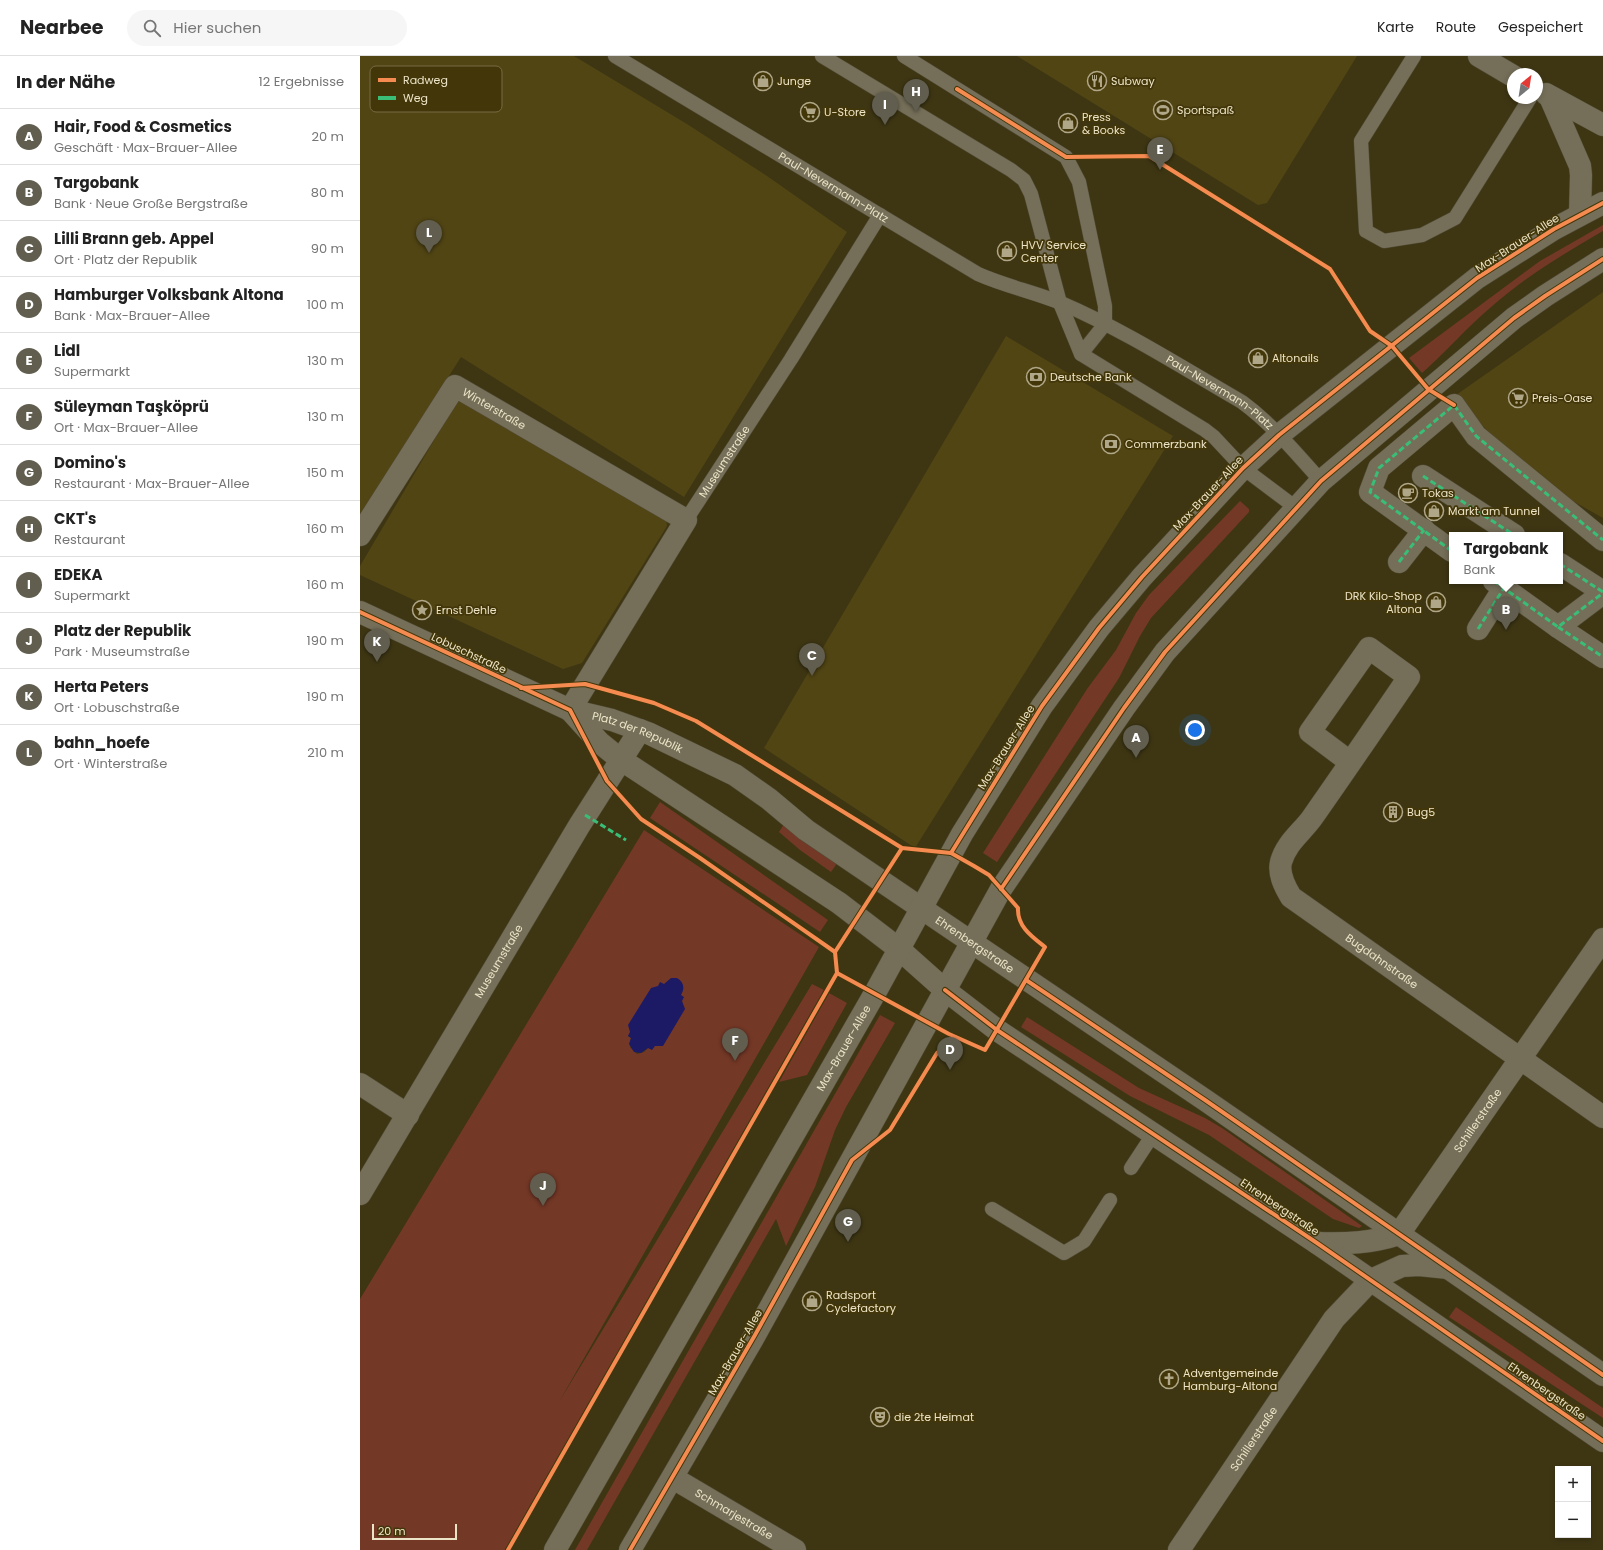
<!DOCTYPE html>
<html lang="de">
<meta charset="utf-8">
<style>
body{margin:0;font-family:Poppins,sans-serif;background:#f6f6f6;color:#222}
.controls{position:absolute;right:12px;bottom:12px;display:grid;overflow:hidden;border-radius:0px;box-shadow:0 2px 6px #0003}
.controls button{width:36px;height:36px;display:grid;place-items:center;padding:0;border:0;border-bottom:1px solid #e0e0e0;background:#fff;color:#222;font:20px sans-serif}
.compass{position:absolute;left:1147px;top:12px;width:36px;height:36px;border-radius:50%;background:#fff;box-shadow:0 2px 6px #0003;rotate:30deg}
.scale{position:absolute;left:12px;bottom:10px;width:85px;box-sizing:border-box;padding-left:4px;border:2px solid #ece4c7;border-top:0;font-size:11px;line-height:14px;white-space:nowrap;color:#ece4c7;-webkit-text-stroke:3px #43370a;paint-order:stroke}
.you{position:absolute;left:835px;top:674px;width:14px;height:14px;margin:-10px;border:3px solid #fff;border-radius:50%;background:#1a73e8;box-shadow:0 0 0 6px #1a73e833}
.badge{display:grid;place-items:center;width:26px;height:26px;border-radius:50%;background:#615e50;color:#fff;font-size:13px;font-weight:700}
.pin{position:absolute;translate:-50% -33px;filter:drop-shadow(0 1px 2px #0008)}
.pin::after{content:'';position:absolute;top:21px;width:14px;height:12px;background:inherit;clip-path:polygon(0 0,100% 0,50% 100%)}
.popup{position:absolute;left:1089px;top:476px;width:114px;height:52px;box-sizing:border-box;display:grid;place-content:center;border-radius:0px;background:#fff;filter:drop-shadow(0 1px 3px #0005);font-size:13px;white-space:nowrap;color:#767676}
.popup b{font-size:15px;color:#222}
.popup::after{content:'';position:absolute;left:50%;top:100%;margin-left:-8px;border:8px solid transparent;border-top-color:#fff}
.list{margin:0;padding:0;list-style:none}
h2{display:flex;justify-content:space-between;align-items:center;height:52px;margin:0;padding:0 16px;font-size:17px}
h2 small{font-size:13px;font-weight:400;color:#767676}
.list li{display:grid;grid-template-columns:26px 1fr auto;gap:12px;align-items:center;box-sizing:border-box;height:56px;padding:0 16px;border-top:1px solid #e0e0e0}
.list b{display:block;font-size:15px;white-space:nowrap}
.list p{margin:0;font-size:13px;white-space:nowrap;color:#767676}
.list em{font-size:13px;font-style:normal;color:#767676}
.icon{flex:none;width:22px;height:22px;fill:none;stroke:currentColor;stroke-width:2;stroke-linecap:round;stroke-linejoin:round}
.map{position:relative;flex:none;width:1243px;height:1494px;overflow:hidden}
header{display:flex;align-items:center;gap:24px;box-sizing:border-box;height:56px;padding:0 20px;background:#fff;border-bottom:1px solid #e0e0e0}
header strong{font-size:19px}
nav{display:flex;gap:22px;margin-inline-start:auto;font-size:14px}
.search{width:280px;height:36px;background:#f6f6f6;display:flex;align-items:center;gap:10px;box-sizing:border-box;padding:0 14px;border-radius:22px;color:#767676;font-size:15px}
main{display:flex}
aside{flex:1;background:#fff}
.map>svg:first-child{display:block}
.built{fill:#514514}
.green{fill:#743826;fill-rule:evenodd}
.water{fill:#1c1a65}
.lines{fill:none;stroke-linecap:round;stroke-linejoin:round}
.service-casing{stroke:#524b35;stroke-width:15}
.pedestrian-casing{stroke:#524b35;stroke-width:23}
.minor-casing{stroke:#524b35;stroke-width:23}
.tertiary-casing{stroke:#524b35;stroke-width:23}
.secondary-casing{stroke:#524b35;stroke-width:23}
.service{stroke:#756f59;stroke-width:14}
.pedestrian{stroke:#756f59;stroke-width:22}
.minor{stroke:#756f59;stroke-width:22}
.tertiary{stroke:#756f59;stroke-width:22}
.secondary{stroke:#756f59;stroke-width:22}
.quiet{stroke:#3abd76;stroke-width:3;stroke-dasharray:6 3;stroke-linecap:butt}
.cycleway-casing{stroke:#43370a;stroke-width:6}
.cycleway{stroke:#f68b52;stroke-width:4}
.labels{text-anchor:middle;stroke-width:3.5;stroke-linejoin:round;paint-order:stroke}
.poi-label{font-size:11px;fill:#ece4c7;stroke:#43370a;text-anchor:start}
.street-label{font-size:11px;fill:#ece4c7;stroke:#43370a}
.key{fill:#43370a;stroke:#766b43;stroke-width:1}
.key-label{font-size:11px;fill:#ece4c7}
</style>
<header>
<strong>Nearbee</strong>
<div class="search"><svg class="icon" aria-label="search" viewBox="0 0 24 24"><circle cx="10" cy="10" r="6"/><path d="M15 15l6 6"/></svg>Hier suchen</div>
<nav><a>Karte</a><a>Route</a><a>Gespeichert</a></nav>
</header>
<main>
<aside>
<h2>In der Nähe<small>12 Ergebnisse</small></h2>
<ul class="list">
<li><span class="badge">A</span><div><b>Hair, Food &amp; Cosmetics</b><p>Geschäft · Max-Brauer-Allee</p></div><em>20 m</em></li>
<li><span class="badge">B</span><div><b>Targobank</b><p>Bank · Neue Große Bergstraße</p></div><em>80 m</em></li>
<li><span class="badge">C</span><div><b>Lilli Brann geb. Appel</b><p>Ort · Platz der Republik</p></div><em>90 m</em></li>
<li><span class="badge">D</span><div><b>Hamburger Volksbank Altona</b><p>Bank · Max-Brauer-Allee</p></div><em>100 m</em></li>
<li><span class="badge">E</span><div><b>Lidl</b><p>Supermarkt</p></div><em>130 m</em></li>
<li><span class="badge">F</span><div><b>Süleyman Taşköprü</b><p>Ort · Max-Brauer-Allee</p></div><em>130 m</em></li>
<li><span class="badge">G</span><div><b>Domino's</b><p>Restaurant · Max-Brauer-Allee</p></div><em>150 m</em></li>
<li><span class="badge">H</span><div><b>CKT's</b><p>Restaurant</p></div><em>160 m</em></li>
<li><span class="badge">I</span><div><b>EDEKA</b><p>Supermarkt</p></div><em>160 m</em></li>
<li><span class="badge">J</span><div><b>Platz der Republik</b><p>Park · Museumstraße</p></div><em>190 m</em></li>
<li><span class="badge">K</span><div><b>Herta Peters</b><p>Ort · Lobuschstraße</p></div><em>190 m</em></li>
<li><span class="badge">L</span><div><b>bahn_hoefe</b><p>Ort · Winterstraße</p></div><em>210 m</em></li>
</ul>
</aside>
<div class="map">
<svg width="1243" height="1494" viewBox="0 0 1243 1494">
<rect width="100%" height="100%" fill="#3e3613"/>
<!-- built -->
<g class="built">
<path d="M0,0H214L327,68L407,120L487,176L324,441L101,301L0,460Z"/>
<path d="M657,0H997L907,147L898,149Z"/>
<path d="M1243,236V462L1165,418L1096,339Z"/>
<path d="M646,280L813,380L555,792L404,692Z"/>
<path d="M102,337L305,452L307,470L222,607L203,613L0,519V510Z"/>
</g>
<!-- green -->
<g class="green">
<path d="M1243,169V175C1202,199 1166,220 1130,252C1106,272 1086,296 1062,317L1049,302L1180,205Z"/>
<path d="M880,445L889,453V456L791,562L780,580L759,622L637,806L623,797L727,633L756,594L776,557L789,539Z"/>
<path d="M300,746L468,864L460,876L290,762Z"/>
<path d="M424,768L478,806L471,816L440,794L419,776Z"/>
<path d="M284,774L459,891L199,1346L452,928L464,934L145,1494H0V1243ZM304,929L288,992L284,996L277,998L270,991L271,982L268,980Z"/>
<path d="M469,937L487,947L447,1019L419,1026Z"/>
<path d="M520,959L535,967L486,1051L475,1074L455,1131L426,1190L416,1163L227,1494H215Z"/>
<path d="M667,961L779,1032L845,1062L862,1072L1002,1170L999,1172L973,1163L849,1079L770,1040L661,971Z"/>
<path d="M1096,1251L1243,1352V1362L1089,1261Z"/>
</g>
<!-- water -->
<path class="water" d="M311,922H317C324,926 325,932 321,939L324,941L322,945L325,953L303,990H295L292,994L288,992L281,997L274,996L269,988L271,982L268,980L270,976L268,969L291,932L298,930L300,926L304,928Z"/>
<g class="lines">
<defs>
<g id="service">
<path id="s1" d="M255,0L618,218C645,230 674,236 701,247C764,274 823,312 882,346C912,368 936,397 961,425"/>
<path d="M462,0L651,114L664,124L671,138L700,247L721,298L845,374L854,381L883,412L935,451"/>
<path d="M544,0L706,101L719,126L745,250V268"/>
<path d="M1054,0L1001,85L1006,175L1024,185L1062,179L1095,162L1170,42"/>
<path d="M721,298L745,268"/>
<path id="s2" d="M326,464L431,303L520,159"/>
<path d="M771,1112L794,1077"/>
<path d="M632,1153L704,1197L724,1185L750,1144"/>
</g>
<g id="pedestrian">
<path d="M1063,420L1154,479"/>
<path d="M1092,495L1010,436L1019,412L1094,349L1116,380L1243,484"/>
<path d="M1039,506L1064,474"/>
<path d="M1200,508L1243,536"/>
<path d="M1134,525L1198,571L1243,537"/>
<path d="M1198,571L1243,601"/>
<path d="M1118,573L1144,532"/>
</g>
<g id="minor">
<path d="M1119,0L1153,20"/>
<path d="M1186,38L1243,69"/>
<path d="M1190,41L1220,110L1221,119L1220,158"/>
<path id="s3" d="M0,479L95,330L326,464L210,654"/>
<path id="s4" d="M0,556L210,654L252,664L288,677L375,719L409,743L446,774L561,852"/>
<path d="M210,654L239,686L260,703L479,847L539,893"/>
<path id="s5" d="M990,706L950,676L1009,592L1049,621C1017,668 985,715 952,762C942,776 926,787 921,806C918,818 925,831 931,841L1243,1061"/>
<path d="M0,1028L48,1059"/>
<path id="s6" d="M0,1138L219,770L280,674"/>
<path id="s7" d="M957,1187C986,1188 1012,1187 1039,1178L1243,883"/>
<path id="s8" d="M313,1422L435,1494"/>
<path id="s9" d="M819,1494L974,1263L1011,1224L1042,1210L1059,1209L1088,1212"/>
</g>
<g id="tertiary">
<path id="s10" d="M561,852L845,1044L1243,1319"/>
<path d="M539,893L585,934L637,974L957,1187L1243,1385"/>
</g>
<g id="secondary">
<path id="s11" d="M195,1494L515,937L602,778L682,650L739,572L782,521L883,412L919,379L1117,222L1194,173L1243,147"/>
<path d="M270,1494L395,1279L641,833L764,652L805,596L961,425L1154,262L1185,240L1243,203"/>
</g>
</defs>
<!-- service casing -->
<use href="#service" class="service-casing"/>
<!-- pedestrian casing -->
<use href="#pedestrian" class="pedestrian-casing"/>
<!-- minor casing -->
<use href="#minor" class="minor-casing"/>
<!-- tertiary casing -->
<use href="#tertiary" class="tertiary-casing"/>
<!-- secondary casing -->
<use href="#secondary" class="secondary-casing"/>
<!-- service -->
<use href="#service" class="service"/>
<!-- pedestrian -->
<use href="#pedestrian" class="pedestrian"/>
<!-- minor -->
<use href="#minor" class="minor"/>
<!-- tertiary -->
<use href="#tertiary" class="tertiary"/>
<!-- secondary -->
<use href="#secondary" class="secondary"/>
<!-- quiet -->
<g class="quiet">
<path d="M1063,420L1154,479"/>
<path d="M1092,495L1010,436L1019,412L1094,349L1116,380L1243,484"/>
<path d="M1039,506L1064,474"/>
<path d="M1200,508L1243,536"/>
<path d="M1134,525L1198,571L1243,537"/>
<path d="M1198,571L1243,601"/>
<path d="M1118,573L1144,532"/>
<path d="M225,759L266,784"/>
</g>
<defs>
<g id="cycleway">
<path d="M597,33L706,101L789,100L970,213L1010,275L1032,290L1068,333L1094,349"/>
<path d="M0,556L210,654L247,725L281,763L340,802L475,896"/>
<path d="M161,632L225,628L294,647L336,665L542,792L591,797L614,810L629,819L658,852C657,870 671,880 685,891L625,994L589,978L477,917"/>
<path d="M591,797L682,650L739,572L782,521L883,412L919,379L1117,222L1194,173L1243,147"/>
<path d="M641,833L764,652L805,596L961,425L1154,262L1185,240L1243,203"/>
<path d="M666,924L845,1044L1243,1319"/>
<path d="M585,934L637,974L957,1187L1243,1385"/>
<path d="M148,1494L477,917L475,896L542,792"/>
<path d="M270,1494L395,1279L492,1104L530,1074L577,997L595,981"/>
</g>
</defs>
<!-- cycleway casing -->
<use href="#cycleway" class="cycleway-casing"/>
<!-- cycleway -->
<use href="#cycleway" class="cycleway"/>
</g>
<!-- icons -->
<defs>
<symbol id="shop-ring" viewBox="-11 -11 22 22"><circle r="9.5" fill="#43370a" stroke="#afa788" stroke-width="1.5"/><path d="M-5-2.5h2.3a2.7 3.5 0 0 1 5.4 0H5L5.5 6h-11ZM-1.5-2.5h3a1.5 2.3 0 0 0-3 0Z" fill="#afa788"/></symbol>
<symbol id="restaurant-ring" viewBox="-11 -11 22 22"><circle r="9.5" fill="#43370a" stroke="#afa788" stroke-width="1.5"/><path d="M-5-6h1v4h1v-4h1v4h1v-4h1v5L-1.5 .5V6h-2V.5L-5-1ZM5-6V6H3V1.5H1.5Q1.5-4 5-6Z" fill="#afa788"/></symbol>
<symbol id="stadium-ring" viewBox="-11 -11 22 22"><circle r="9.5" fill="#43370a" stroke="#afa788" stroke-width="1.5"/><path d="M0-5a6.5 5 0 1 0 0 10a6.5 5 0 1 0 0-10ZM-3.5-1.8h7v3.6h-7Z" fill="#afa788"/></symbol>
<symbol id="supermarket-ring" viewBox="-11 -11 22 22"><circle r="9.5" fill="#43370a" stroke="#afa788" stroke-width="1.5"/><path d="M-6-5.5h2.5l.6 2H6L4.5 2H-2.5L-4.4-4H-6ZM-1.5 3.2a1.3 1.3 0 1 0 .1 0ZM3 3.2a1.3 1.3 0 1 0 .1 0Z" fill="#afa788"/></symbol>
<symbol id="bank-ring" viewBox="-11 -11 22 22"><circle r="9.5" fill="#43370a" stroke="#afa788" stroke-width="1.5"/><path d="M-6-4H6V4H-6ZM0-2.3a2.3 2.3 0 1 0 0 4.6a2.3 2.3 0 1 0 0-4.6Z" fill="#afa788"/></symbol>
<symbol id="cafe-ring" viewBox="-11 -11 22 22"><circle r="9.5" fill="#43370a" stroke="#afa788" stroke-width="1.5"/><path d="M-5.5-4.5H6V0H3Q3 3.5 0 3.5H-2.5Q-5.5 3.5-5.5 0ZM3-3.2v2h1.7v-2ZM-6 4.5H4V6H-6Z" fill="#afa788"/></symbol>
<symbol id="sight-ring" viewBox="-11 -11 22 22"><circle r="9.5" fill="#43370a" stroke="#afa788" stroke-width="1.5"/><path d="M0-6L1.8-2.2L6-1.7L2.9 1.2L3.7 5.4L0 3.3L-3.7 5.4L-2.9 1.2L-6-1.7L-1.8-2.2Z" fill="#afa788"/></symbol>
<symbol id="building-ring" viewBox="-11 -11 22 22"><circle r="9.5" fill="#43370a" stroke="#afa788" stroke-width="1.5"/><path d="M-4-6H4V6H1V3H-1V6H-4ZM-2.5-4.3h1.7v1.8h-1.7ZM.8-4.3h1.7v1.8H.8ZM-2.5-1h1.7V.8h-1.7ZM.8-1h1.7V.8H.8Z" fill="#afa788"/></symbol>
<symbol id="church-ring" viewBox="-11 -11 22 22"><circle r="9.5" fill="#43370a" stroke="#afa788" stroke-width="1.5"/><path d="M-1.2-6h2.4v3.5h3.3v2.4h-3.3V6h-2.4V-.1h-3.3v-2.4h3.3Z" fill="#afa788"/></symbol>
<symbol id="theatre-ring" viewBox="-11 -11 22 22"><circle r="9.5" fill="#43370a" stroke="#afa788" stroke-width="1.5"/><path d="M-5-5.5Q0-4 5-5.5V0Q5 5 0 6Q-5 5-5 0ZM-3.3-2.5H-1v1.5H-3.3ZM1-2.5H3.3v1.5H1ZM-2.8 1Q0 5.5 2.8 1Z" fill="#afa788"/></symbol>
</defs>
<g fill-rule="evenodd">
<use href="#shop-ring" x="392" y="14" width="22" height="22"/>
<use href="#restaurant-ring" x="726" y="14" width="22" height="22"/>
<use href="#stadium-ring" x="792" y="43" width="22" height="22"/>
<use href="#supermarket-ring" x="439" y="45" width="22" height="22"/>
<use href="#shop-ring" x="697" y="56" width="22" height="22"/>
<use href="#shop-ring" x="636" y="184" width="22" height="22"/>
<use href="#shop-ring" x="887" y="291" width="22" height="22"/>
<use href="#bank-ring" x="665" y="310" width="22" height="22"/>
<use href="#supermarket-ring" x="1147" y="331" width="22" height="22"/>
<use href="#bank-ring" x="740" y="377" width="22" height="22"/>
<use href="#cafe-ring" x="1037" y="426" width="22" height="22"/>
<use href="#shop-ring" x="1063" y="444" width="22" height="22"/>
<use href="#shop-ring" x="1065" y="535" width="22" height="22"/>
<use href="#sight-ring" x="51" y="543" width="22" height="22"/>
<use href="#building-ring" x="1022" y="745" width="22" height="22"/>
<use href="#shop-ring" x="441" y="1234" width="22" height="22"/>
<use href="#church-ring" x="798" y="1312" width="22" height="22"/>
<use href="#theatre-ring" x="509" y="1350" width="22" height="22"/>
</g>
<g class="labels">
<!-- poi labels -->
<g class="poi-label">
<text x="417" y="29">Junge</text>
<text x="751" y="29">Subway</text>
<text x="817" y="58">Sportspaß</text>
<text x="464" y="60">U-Store</text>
<text x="722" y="65">Press<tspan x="722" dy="13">&amp; Books</tspan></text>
<text x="661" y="193">HVV Service<tspan x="661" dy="13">Center</tspan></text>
<text x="912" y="306">Altonails</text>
<text x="690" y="325">Deutsche Bank</text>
<text x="1172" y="346">Preis-Oase</text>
<text x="765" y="392">Commerzbank</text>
<text x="1062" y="441">Tokas</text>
<text x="1088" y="459">Markt am Tunnel</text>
<text x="1062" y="544" text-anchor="end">DRK Kilo-Shop<tspan x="1062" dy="13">Altona</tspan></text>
<text x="76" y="558">Ernst Dehle</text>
<text x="1047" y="760">Bug5</text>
<text x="466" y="1243">Radsport<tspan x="466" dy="13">Cyclefactory</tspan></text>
<text x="823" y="1321">Adventgemeinde<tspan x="823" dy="13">Hamburg-Altona</tspan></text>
<text x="534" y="1365">die 2te Heimat</text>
</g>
<!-- street labels -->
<g class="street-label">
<text dy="4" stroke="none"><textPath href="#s1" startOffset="255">Paul-Nevermann-Platz</textPath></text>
<text transform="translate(1157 187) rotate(-33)" y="4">Max-Brauer-Allee</text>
<text dy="4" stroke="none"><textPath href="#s1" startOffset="694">Paul-Nevermann-Platz</textPath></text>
<text dy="4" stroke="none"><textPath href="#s3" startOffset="222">Winterstraße</textPath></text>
<text dy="4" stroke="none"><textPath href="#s2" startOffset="70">Museumstraße</textPath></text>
<text transform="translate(848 437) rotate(-47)" y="4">Max-Brauer-Allee</text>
<text transform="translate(109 597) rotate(25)" y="4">Lobuschstraße</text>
<text dy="4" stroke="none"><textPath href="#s4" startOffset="303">Platz der Republik</textPath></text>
<text transform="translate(646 691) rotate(-58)" y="4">Max-Brauer-Allee</text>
<text dy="4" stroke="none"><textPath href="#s10" startOffset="65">Ehrenbergstraße</textPath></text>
<text dy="4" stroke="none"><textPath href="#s6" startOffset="271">Museumstraße</textPath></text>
<text dy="4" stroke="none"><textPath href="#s5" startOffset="576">Bugdahnstraße</textPath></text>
<text dy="4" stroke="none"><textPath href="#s11" startOffset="579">Max-Brauer-Allee</textPath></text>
<text dy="4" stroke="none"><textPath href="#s7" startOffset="221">Schillerstraße</textPath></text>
<text transform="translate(920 1151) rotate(34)" y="4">Ehrenbergstraße</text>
<text transform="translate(375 1296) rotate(-60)" y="4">Max-Brauer-Allee</text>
<text transform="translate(1187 1335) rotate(35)" y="4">Ehrenbergstraße</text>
<text dy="4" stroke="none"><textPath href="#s9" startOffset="134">Schillerstraße</textPath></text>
<text dy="4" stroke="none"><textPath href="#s8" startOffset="71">Schmarjestraße</textPath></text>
</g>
</g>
<!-- legend -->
<rect x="10" y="10" width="132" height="46" rx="6" class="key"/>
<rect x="18" y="22" width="18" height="4" fill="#f68b52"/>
<rect x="18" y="40" width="18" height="4" fill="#3abd76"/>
<g class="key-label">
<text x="43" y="28">Radweg</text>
<text x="43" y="46">Weg</text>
</g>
</svg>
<div class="controls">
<button>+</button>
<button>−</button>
</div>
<svg class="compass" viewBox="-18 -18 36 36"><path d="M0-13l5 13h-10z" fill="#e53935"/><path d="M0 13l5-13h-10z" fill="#767676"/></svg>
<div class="scale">20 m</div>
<div class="you"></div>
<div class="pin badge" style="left:776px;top:702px">A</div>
<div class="pin badge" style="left:1146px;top:574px">B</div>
<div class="popup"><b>Targobank</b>Bank</div>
<div class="pin badge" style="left:452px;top:620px">C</div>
<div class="pin badge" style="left:590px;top:1014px">D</div>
<div class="pin badge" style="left:800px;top:114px">E</div>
<div class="pin badge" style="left:375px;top:1005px">F</div>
<div class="pin badge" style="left:488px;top:1186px">G</div>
<div class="pin badge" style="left:556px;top:56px">H</div>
<div class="pin badge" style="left:525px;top:69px">I</div>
<div class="pin badge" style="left:183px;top:1150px">J</div>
<div class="pin badge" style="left:17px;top:606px">K</div>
<div class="pin badge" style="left:69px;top:197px">L</div>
</div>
</main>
